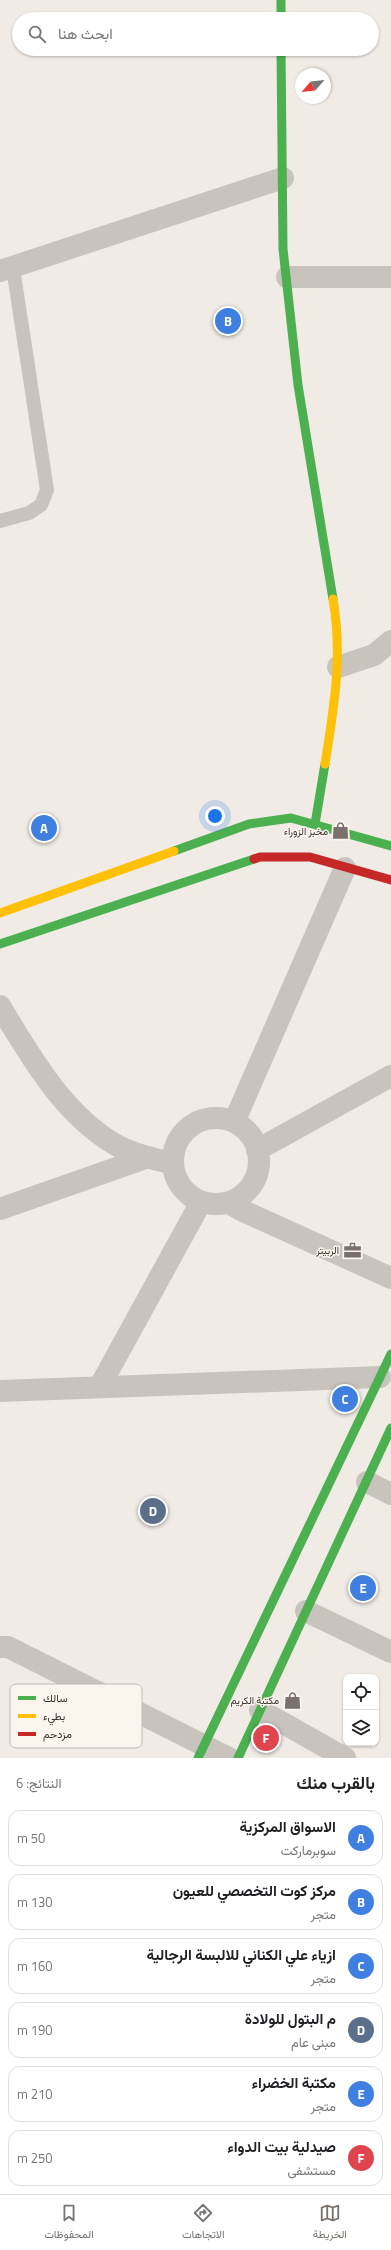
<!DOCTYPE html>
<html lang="ar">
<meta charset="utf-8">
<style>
body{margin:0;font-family:"Titillium Web",Vazirmatn,sans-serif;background:#f6f6f6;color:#202124;direction:rtl}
.controls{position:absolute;right:12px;bottom:12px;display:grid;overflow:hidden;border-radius:8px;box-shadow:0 1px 3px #0004}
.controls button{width:36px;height:36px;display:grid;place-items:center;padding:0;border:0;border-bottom:1px solid #e0e0e0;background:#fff;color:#202124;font:20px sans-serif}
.compass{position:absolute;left:295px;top:68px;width:36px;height:36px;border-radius:50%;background:#fff;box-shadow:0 1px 3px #0004;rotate:243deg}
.you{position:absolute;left:215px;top:816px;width:14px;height:14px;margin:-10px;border:3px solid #fff;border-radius:50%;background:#1a73e8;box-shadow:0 0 0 6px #1a73e833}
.badge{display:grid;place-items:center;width:26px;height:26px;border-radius:50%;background:#7a716c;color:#fff;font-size:13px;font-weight:700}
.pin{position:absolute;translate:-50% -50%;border:2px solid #fff;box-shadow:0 1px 4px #0006}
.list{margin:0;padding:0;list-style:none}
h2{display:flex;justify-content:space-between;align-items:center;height:52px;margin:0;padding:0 16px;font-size:17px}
h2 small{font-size:13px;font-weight:400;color:#757577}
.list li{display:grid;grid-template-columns:26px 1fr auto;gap:12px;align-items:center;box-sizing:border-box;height:56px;margin:0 8px 8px;padding:0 8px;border:1px solid #e0e0e0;border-radius:12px}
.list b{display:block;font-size:15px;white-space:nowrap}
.list p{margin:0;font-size:13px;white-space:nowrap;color:#757577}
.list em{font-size:13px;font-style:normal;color:#757577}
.icon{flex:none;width:22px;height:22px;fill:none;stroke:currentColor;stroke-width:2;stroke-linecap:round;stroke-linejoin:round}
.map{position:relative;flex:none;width:391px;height:1758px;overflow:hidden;direction:ltr}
.search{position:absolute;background:#fff;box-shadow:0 1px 3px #0004;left:12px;right:12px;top:12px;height:44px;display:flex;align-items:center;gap:10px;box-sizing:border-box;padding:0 14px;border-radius:22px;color:#757577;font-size:15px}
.sheet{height:436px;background:#fff}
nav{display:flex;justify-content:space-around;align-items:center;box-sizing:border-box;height:56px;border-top:1px solid #e0e0e0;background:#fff;font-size:11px;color:#757577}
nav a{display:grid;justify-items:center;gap:2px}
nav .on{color:#7a716c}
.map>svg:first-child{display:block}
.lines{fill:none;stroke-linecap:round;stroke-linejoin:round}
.lane{stroke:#c9c3be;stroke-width:14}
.street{stroke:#c9c3be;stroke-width:22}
.fast{stroke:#4caf50;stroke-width:9}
.slow{stroke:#ffc107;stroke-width:9}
.jam{stroke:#c62828;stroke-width:9}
.labels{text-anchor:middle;stroke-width:3;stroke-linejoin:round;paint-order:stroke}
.poi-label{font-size:10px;fill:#3b302b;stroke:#fbf5ee;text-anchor:end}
.key{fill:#fbf5ee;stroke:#c1bab4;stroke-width:1}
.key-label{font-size:11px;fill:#3b302b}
</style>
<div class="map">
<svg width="391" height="1758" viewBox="0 0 391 1758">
<rect width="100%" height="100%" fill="#f0ebe5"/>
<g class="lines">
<!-- lane -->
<path class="lane" d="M0,521L29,513L41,505L47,490L13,268"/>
<!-- street -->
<g class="street">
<path d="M0,271L283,178"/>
<path d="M287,277H391"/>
<path d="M338,667L374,655L391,641"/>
<path d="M0,1006C30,1056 65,1117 118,1146C135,1155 155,1159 173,1164"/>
<circle cx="216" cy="1161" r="43"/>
<path d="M234,1122L345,868"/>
<path d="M257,1150L391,1076"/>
<path d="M229,1203L241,1210L391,1278"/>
<path d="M0,1209L148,1157"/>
<path d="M100,1386L201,1202"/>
<path d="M0,1391L380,1377"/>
<path d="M367,1482L391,1494"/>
<path d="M306,1611L391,1652"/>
<path d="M0,1647H8L229,1758"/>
<path d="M260,1710L345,1758"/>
</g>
<!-- fast -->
<g class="fast">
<path d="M281,0V19"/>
<path d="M281,49L283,249L298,385L333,599"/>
<path d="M315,824L325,764"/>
<path d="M174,851L249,824L291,818L391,846"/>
<path d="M0,944L254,859"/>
<path d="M198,1758L391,1354"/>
<path d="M238,1758L391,1428"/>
</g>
<!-- slow -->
<g class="slow">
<path d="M325,764C334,707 343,657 333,599"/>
<path d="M0,913L174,851"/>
</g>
<!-- jam -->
<path class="jam" d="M254,859L260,857H310L391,880"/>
</g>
<!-- icons -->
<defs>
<symbol id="shop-bare" viewBox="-9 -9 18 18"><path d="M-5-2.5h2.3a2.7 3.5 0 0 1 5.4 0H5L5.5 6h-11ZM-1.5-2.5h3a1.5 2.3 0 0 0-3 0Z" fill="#7a716c" stroke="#fbf5ee" stroke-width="2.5" paint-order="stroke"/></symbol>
<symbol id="office-bare" viewBox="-9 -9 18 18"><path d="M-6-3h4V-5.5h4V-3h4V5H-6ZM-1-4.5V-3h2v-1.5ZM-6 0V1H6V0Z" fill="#7a716c" stroke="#fbf5ee" stroke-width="2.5" paint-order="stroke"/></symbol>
</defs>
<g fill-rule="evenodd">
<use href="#shop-bare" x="328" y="818" width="25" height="25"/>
<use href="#office-bare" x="340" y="1238" width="25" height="25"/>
<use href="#shop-bare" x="280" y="1688" width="25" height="25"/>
</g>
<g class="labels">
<!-- poi labels -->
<g class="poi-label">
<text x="328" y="835">مخبز الزوراء</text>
<text x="339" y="1254">الربيتر</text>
<text x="279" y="1704">مكتبة الكريم</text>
</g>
</g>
<!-- legend -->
<rect x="10" y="1684" width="132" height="64" rx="6" class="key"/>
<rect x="18" y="1696" width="18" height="4" fill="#4caf50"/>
<rect x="18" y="1714" width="18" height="4" fill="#ffc107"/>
<rect x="18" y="1732" width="18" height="4" fill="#c62828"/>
<g class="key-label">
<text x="43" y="1702">سالك</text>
<text x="43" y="1720">بطيء</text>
<text x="43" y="1738">مزدحم</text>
</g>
</svg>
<div class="controls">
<button><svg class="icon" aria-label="locate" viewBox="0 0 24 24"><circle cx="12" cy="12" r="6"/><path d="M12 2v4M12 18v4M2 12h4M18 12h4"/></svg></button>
<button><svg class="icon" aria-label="layers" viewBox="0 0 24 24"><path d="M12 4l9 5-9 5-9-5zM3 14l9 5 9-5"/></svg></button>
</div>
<svg class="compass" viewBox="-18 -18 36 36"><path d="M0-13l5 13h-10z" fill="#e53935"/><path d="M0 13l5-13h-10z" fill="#757577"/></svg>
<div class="you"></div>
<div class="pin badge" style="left:44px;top:828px;background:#3f7fe0">A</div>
<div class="pin badge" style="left:228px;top:321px;background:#3f7fe0">B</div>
<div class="pin badge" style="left:345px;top:1399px;background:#3f7fe0">C</div>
<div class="pin badge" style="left:153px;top:1511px;background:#5c6f8a">D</div>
<div class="pin badge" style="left:363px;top:1588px;background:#3f7fe0">E</div>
<div class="pin badge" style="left:266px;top:1738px;background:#e0444e">F</div>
<div class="search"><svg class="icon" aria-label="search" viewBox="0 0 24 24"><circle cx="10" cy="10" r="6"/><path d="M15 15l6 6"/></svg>ابحث هنا</div>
</div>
<section class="sheet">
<h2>بالقرب منك<small>النتائج: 6</small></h2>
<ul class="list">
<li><span class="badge" style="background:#3f7fe0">A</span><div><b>الاسواق المركزية</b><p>سوبرماركت</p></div><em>50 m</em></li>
<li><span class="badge" style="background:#3f7fe0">B</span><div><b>مركز كوت التخصصي للعيون</b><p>متجر</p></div><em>130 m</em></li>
<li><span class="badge" style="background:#3f7fe0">C</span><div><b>ازياء علي الكناني للالبسة الرجالية</b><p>متجر</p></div><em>160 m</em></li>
<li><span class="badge" style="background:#5c6f8a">D</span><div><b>م البتول للولادة</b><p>مبنى عام</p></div><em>190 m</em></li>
<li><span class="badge" style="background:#3f7fe0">E</span><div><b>مكتبة الخضراء</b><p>متجر</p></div><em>210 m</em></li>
<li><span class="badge" style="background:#e0444e">F</span><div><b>صيدلية بيت الدواء</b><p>مستشفى</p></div><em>250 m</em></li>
</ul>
</section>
<nav>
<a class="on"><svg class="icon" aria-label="map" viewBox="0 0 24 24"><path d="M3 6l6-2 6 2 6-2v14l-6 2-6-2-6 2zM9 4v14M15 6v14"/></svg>الخريطة</a>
<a><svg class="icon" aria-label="directions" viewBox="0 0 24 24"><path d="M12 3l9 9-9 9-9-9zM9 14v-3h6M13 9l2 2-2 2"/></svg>الاتجاهات</a>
<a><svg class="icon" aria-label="saved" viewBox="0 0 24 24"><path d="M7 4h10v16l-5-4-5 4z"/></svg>المحفوظات</a>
</nav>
